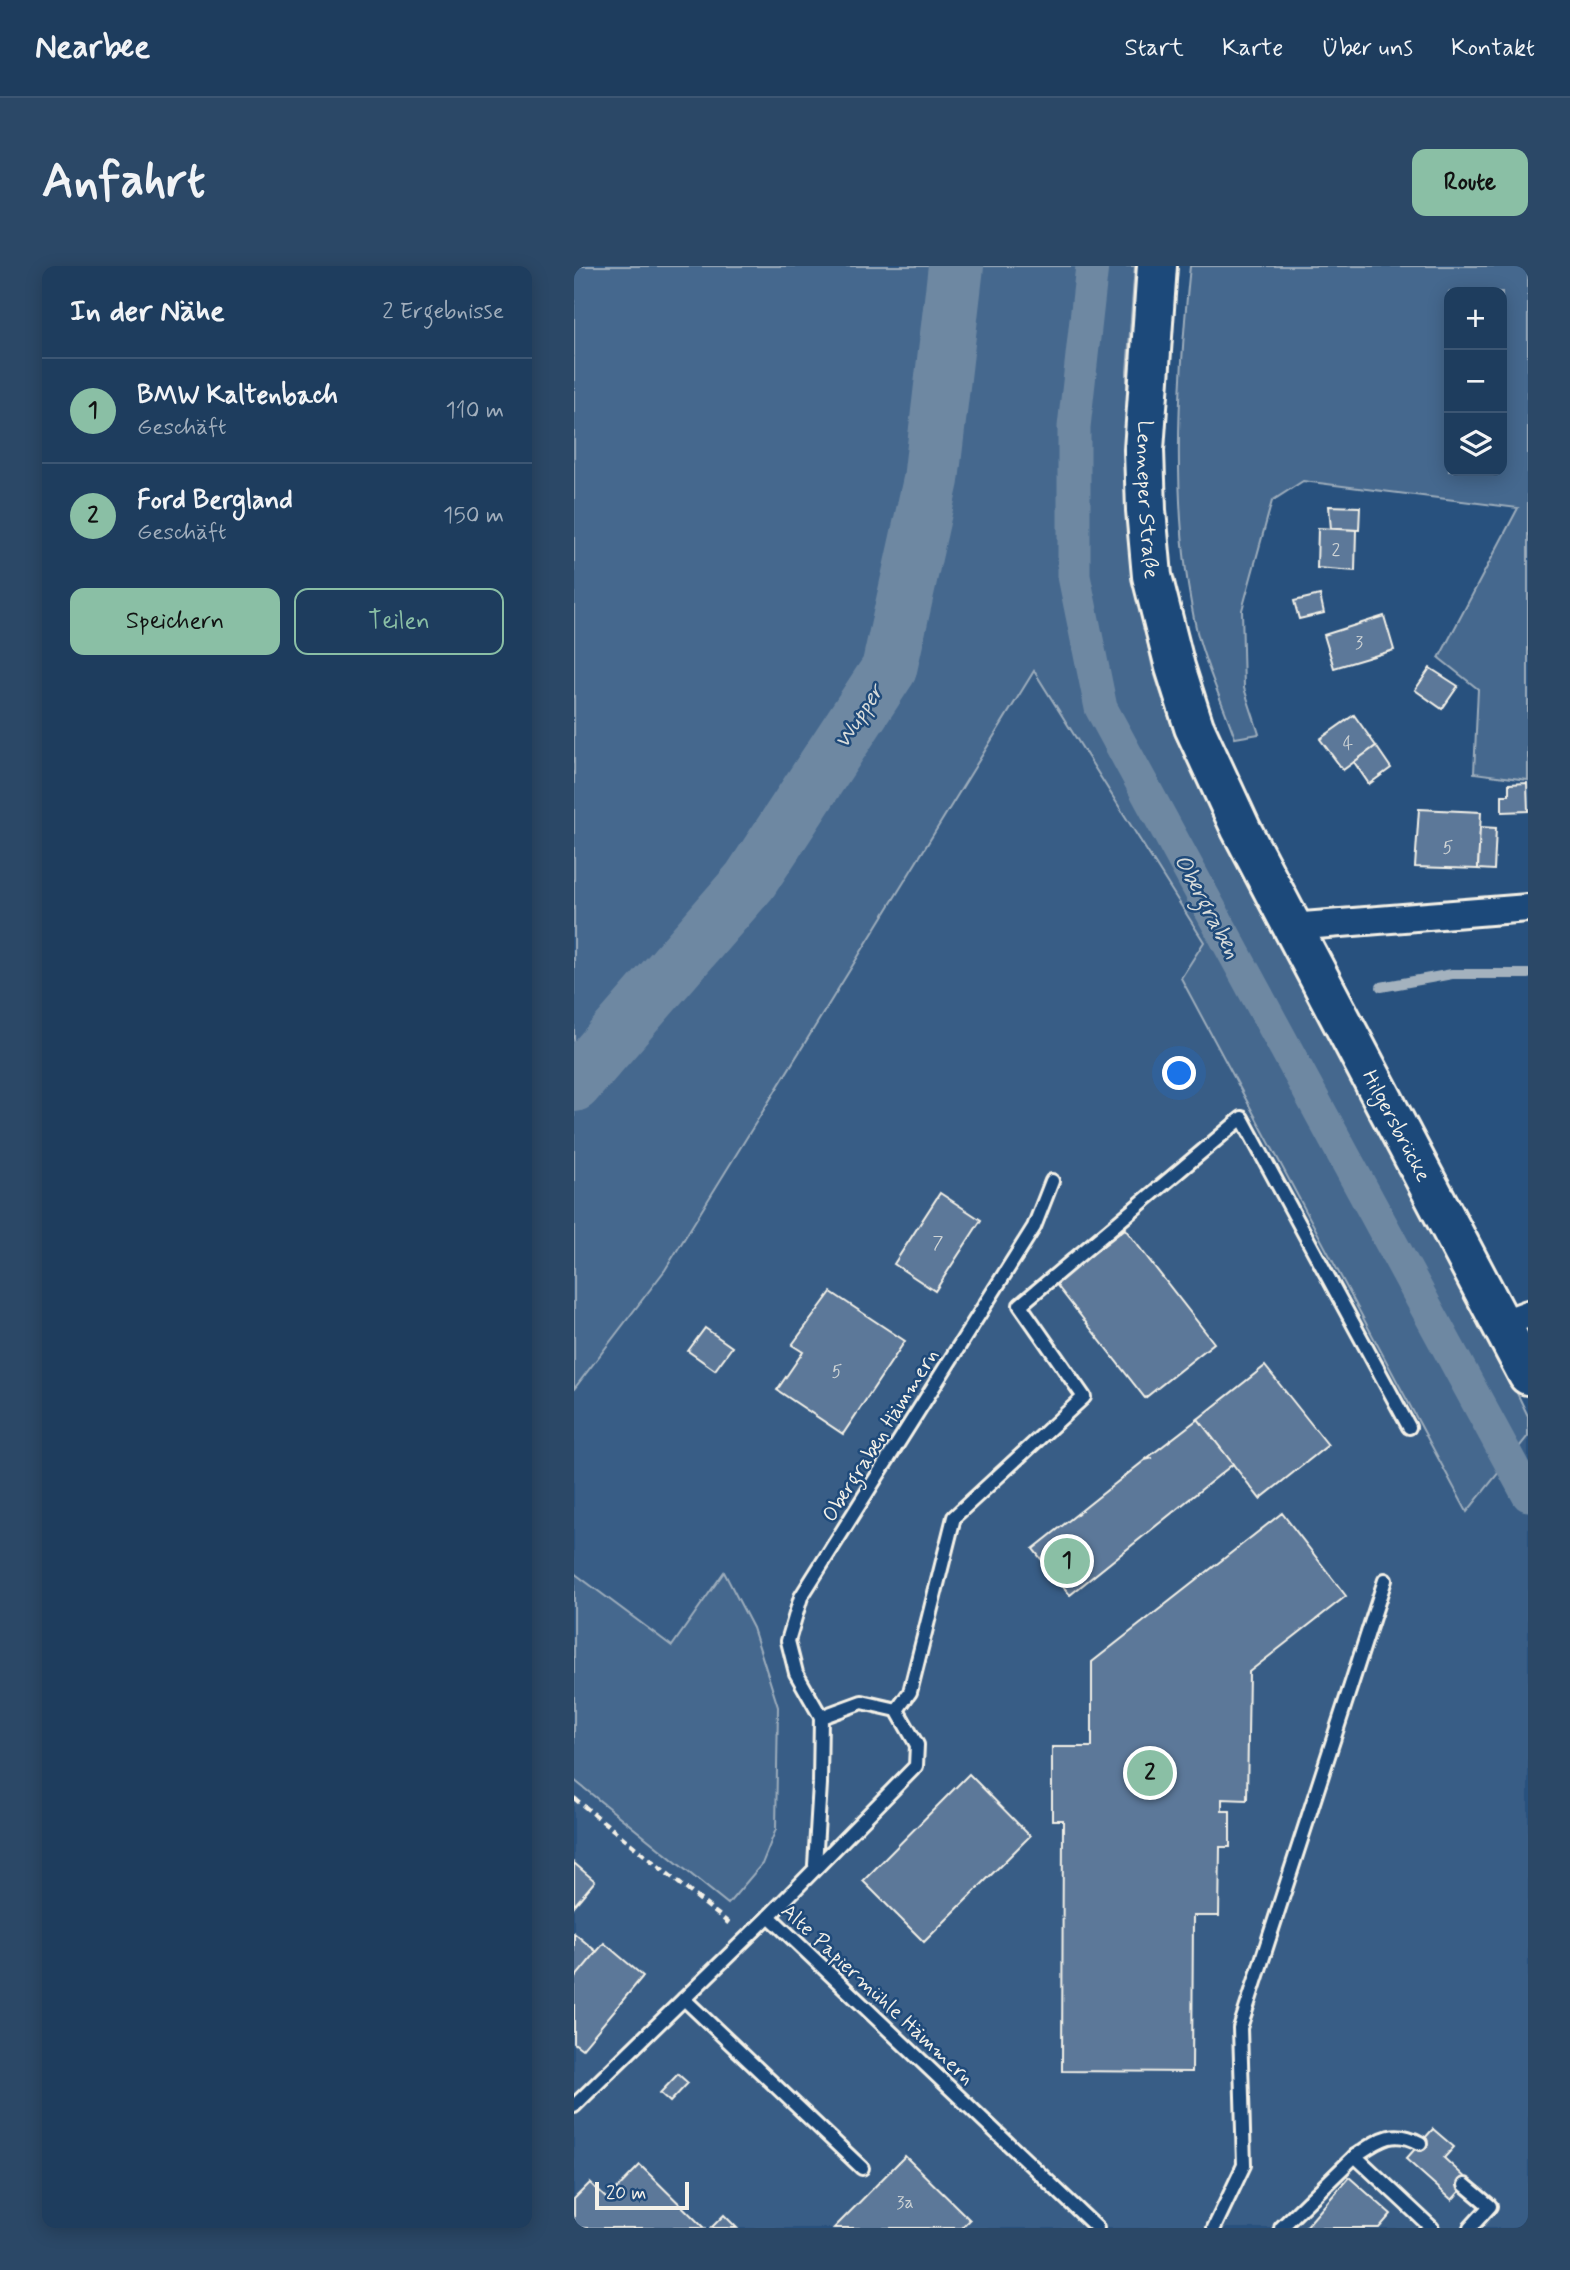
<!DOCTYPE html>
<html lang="de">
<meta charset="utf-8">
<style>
body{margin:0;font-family:Mynerve,sans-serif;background:#2b4867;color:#f1f3f6}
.controls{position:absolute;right:21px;top:21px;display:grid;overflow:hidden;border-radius:14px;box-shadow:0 4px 18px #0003}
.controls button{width:63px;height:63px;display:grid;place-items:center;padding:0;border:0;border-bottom:2px solid #3c5673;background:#1e3d5e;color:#f1f3f6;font:35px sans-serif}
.scale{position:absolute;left:21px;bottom:18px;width:94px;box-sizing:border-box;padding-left:7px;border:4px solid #f4f1e8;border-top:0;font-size:19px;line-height:24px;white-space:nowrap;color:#f4f1e8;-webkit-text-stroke:5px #1f4a7a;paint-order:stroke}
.you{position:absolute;left:606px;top:808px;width:24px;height:24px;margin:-18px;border:5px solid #fff;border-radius:50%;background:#1a73e8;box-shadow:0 0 0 10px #1a73e833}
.badge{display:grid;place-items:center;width:46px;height:46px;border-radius:50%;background:#8abfa5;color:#111;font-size:23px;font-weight:700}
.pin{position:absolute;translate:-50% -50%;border:4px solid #fff;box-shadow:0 2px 7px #0006}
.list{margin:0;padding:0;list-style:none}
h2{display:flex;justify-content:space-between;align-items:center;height:91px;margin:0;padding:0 28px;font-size:30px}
h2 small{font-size:23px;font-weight:400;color:#a1aebc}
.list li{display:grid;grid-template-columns:46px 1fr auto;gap:21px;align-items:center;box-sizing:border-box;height:105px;padding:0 28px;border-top:2px solid #3c5673}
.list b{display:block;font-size:26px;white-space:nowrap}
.list p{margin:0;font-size:23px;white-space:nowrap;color:#a1aebc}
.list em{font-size:23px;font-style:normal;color:#a1aebc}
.actions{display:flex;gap:14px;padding:21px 28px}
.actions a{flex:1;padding:16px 0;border:2px solid #8abfa5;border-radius:14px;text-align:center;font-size:24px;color:#8abfa5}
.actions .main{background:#8abfa5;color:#111}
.icon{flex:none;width:38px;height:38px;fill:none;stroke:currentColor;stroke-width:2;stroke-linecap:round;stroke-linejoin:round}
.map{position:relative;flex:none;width:954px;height:1962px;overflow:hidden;border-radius:14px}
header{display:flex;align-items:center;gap:42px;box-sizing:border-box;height:98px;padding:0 35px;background:#1e3d5e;border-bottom:2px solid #3c5673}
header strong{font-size:33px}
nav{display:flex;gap:38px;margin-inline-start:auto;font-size:24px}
.intro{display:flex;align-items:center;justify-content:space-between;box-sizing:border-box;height:168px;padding:0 42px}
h1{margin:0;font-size:49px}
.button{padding:18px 32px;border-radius:14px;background:#8abfa5;color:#111;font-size:24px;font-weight:700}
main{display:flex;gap:42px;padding:0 42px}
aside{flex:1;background:#1e3d5e;border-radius:14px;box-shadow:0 4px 18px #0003}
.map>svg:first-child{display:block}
.built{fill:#375d86}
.green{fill:#45688e;stroke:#9cacbb;stroke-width:2;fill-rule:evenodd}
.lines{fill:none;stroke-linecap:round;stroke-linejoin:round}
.stream{stroke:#a4b2be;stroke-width:10}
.canal{stroke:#6e88a2;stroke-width:33}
.river{stroke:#6e88a2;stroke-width:56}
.building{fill:#5b7899;stroke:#f4f1e8;stroke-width:2}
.lane-casing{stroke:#f4f1e8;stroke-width:18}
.street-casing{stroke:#f4f1e8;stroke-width:32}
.primary-casing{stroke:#f4f1e8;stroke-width:44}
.path{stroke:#f4f1e8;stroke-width:4.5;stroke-dasharray:7 5;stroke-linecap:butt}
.lane{stroke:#1f4a7a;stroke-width:12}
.street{stroke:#1f4a7a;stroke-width:26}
.primary{stroke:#1f4a7a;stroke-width:38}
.labels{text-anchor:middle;stroke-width:5;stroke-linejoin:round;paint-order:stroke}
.number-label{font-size:18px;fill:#ced3d4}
.street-label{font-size:21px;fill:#f4f1e8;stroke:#1f4a7a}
.water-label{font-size:23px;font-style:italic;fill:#d9dcda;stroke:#1f4a7a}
</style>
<header>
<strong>Nearbee</strong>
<nav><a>Start</a><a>Karte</a><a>Über uns</a><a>Kontakt</a></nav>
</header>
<div class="intro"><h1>Anfahrt</h1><a class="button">Route</a></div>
<main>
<aside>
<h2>In der Nähe<small>2 Ergebnisse</small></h2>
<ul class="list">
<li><span class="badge">1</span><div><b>BMW Kaltenbach</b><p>Geschäft</p></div><em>110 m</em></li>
<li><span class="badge">2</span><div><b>Ford Bergland</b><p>Geschäft</p></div><em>150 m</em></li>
</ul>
<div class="actions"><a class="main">Speichern</a><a>Teilen</a></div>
</aside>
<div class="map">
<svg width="954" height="1962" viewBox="0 0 954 1962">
<rect width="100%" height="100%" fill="#28517e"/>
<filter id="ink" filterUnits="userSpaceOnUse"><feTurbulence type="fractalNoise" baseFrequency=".0143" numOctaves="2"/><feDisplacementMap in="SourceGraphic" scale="14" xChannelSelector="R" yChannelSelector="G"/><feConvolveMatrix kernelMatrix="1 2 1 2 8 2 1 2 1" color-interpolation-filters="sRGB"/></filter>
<g filter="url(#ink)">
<!-- built -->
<path class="built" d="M460,404L630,676L893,1246L954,1170V1962H0V1123L91,1004Z"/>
<!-- green -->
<g class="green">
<path d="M0,0H561L553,106V222L557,299L579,403L601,470L649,568L909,1056L954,1150V1170L893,1246L607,712L630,676L460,405L91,1004L0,1123Z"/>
<path d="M616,0H954V514L900,507L904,423L865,392L944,242L729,215L698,235L668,344L670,422L685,468L661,472C649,437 632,402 623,366C596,251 604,117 616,0ZM875,26H928V205H875Z"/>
<path d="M150,1306L179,1362L204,1441L202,1563L188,1598L154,1638L0,1514V1307L98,1380Z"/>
</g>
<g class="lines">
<!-- stream -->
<path class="stream" d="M807,721L878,708H954"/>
<!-- canal -->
<path class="canal" d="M518,0L500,161V310L527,442L954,1229"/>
<!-- river -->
<path class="river" d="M0,818L176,615L315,403L357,214L382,0"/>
</g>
<!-- building -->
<g class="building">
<path d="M755,240L786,241L785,264L757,263Z"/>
<path d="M744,262L782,264L781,305L743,302Z"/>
<path d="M746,329L750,347L725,353L720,335Z"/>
<path d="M810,350L820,384L760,402L750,369Z"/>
<path d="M856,402L884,420L868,443L841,424Z"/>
<path d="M780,449L802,480L769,504L746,473Z"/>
<path d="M802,480L817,502L795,518L780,496Z"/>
<path d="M953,517L954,545L928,546V529H935V518Z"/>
<path d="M845,543L907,546L904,603L841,601Z"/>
<path d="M906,561L922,562L920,604L904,603Z"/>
<path d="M366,927L407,954L361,1025L320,998Z"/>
<path d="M551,963L640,1077L571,1132L481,1017Z"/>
<path d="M257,1026L331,1075L269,1168L203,1124L229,1086L218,1079Z"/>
<path d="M131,1062L158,1081L141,1104L114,1085Z"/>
<path d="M691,1100L754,1179L686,1233L624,1153Z"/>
<path d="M624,1153L659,1198L496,1329L459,1283L571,1194L579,1192L572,1193Z"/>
<path d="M708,1247L772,1330L675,1406L673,1534L648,1533V1545H656V1581H646L645,1650H619L618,1806L488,1805L489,1554H478V1481H518V1396Z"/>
<path d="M395,1508L456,1570L350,1676L289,1615Z"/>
<path d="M0,1597L21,1615L0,1640Z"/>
<path d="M0,1667L23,1686L0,1714Z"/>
<path d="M30,1677L69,1710L8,1783L0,1777V1713Z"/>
<path d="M104,1808L114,1817L96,1836L86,1827Z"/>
<path d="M859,1863L880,1881L870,1892L895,1915L878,1934L832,1893Z"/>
<path d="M331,1890L396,1954L388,1962H260Z"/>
<path d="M66,1899L130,1962H0V1933L16,1917L33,1933Z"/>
<path d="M775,1911L817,1948L805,1962H731Z"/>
<path d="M150,1949L163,1962H137Z"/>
</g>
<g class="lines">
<defs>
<g id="lane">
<path d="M323,1444L336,1426L380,1251L510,1131L446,1039L668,852L835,1161"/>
<path d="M247,1451L222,1407L214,1375L227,1331L460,961L478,915"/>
<path d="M195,1650L342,1500L343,1479L323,1444L288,1436L247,1451L246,1518L241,1599"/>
<path d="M110,1733L288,1902"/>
<path d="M0,1840L195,1650L523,1962"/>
<path d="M781,1890C805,1874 819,1862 846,1877"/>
<path d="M891,1919L916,1940L896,1962"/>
<path d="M640,1962L670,1899L666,1762L811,1314"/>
<path d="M707,1962L781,1890L858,1962"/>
</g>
<g id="street">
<path d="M717,661L954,642"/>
<path d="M927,1058L954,1048"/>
</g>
<g id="primary">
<path id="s1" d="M583,0L570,184L572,244L578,310L601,401L620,461L667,563L954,1109"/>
</g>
</defs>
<!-- lane casing -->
<use href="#lane" class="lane-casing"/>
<!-- street casing -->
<use href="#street" class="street-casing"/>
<!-- primary casing -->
<use href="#primary" class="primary-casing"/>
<!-- path -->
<path class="path" d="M0,1532L157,1659"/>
<!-- lane -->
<use href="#lane" class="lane"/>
<!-- street -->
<use href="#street" class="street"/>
<!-- primary -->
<use href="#primary" class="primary"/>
</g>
</g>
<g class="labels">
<!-- number labels -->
<g class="number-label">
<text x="762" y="289">2</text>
<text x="785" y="382">3</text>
<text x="774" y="483">4</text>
<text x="874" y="587">5</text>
<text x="364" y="982">7</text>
<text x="263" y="1111">5</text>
<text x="331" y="1942">3a</text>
</g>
<!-- street labels -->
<g class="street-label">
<text dy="7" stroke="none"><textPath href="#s1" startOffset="234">Lenneper Straße</textPath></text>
<text dy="7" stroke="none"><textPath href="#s1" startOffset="915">Hilgersbrücke</textPath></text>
<text transform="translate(306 1169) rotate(-58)" y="7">Obergraben Hämmern</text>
<text transform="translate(304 1728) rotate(43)" y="7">Alte Papiermühle Hämmern</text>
</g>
<!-- water labels -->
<g class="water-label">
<text transform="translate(284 450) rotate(-57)" y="8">Wupper</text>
<text transform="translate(634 640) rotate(62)" y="8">Obergraben</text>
</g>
</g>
</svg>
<div class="controls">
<button>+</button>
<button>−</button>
<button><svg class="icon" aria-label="layers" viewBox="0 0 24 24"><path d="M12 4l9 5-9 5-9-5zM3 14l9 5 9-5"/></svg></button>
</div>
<div class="scale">20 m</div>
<div class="you"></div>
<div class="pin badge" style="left:493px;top:1295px">1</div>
<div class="pin badge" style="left:576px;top:1507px">2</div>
</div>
</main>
